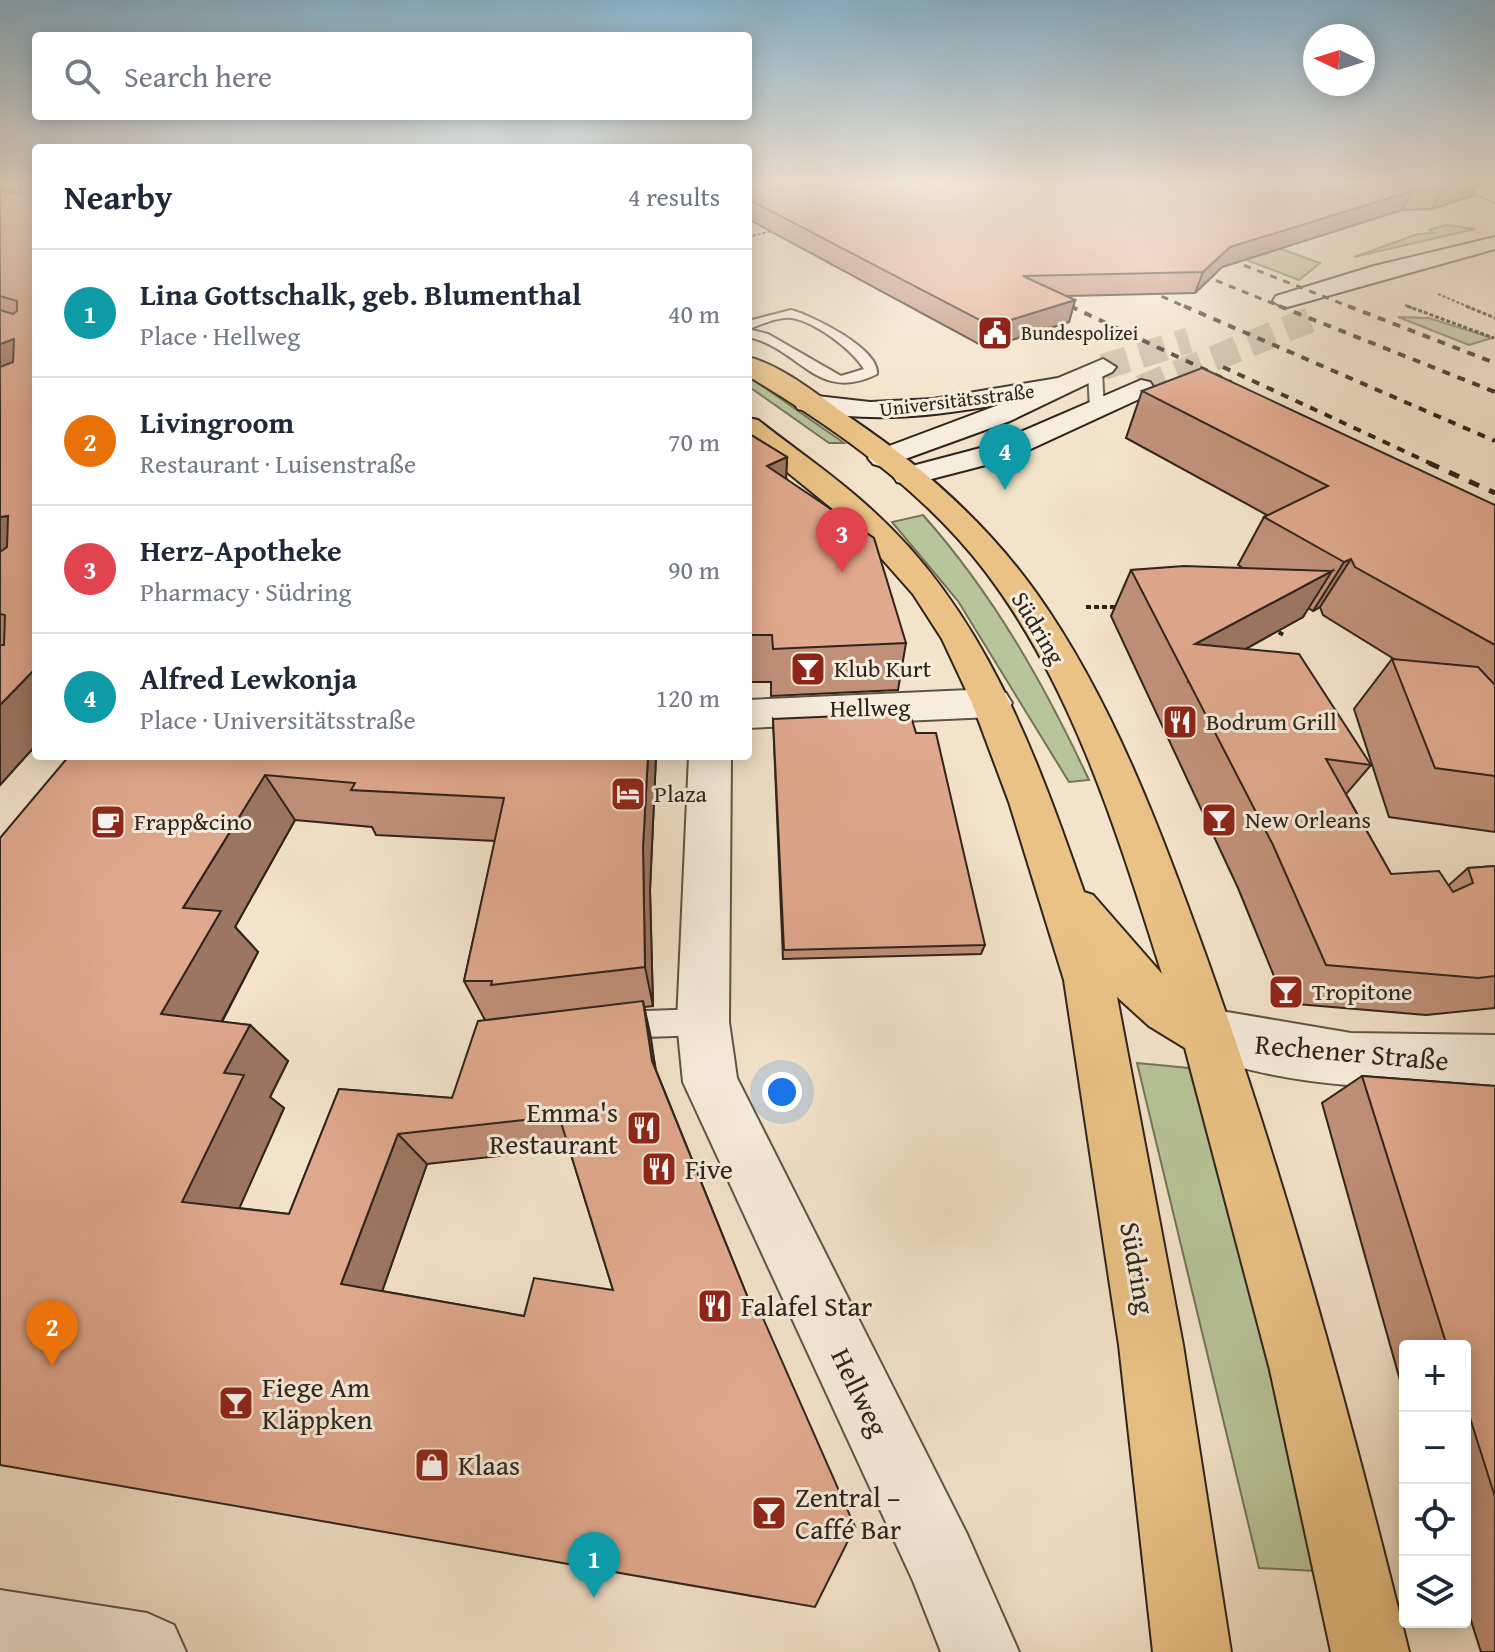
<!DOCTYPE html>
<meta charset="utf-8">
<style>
body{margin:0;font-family:"Gentium Book Plus",serif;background:#f2f2f3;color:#1f2937}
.controls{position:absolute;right:24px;bottom:24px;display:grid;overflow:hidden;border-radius:8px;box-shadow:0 4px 20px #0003}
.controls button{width:72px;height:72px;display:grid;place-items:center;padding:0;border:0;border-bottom:2px solid #e0e1e3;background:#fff;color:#1f2937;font:40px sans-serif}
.compass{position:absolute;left:1303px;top:24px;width:72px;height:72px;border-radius:50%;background:#fff;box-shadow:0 4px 20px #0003;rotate:274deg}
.you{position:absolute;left:782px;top:1092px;width:28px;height:28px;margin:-20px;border:6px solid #fff;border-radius:50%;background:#1a73e8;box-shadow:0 0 0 12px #1a73e833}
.badge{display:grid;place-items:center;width:52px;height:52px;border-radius:50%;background:#0b8043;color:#fff;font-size:26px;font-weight:700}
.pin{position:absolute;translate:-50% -66px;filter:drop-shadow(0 2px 4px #0008)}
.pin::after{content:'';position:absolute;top:42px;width:28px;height:24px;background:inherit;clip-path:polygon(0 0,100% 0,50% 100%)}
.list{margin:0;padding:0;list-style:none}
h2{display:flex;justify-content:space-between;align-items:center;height:104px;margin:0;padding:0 32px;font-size:34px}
h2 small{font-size:26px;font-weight:400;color:#747a83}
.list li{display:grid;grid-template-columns:52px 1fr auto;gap:24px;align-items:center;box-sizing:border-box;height:128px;padding:0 32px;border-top:2px solid #e0e1e3}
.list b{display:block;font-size:30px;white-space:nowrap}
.list p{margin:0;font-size:26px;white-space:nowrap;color:#747a83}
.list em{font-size:26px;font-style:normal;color:#747a83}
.icon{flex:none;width:44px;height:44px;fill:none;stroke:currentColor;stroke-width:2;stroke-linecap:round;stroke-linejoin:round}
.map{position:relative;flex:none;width:1495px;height:1652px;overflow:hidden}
.search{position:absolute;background:#fff;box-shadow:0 4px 20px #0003;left:32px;top:32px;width:720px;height:88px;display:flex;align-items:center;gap:20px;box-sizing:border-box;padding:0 28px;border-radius:8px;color:#747a83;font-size:30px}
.panel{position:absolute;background:#fff;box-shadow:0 4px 20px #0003;left:32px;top:144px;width:720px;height:616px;border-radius:8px}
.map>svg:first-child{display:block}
.green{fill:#b8c499;stroke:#73745a;stroke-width:2}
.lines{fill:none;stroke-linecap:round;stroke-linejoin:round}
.secondary-tunnel{stroke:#ccbda7;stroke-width:26;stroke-dasharray:26 13;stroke-linecap:butt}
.lane-casing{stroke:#5f5348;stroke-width:4}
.street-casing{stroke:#5f5348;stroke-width:4}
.secondary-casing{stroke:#2e231c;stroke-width:4}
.primary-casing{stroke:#2e231c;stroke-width:4}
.path-far2{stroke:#2e231c;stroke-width:2;stroke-dasharray:3 2;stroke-linecap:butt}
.path-far1{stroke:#2e231c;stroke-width:3;stroke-dasharray:4 2;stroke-linecap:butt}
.path{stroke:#2e231c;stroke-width:4;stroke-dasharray:5 3;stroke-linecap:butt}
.lane{fill:#f7eddd;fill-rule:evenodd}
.street{fill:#f7eddd;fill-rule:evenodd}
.secondary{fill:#f7eddd;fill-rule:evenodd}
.primary{fill:#eac285;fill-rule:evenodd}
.rail-far2{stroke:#2e231c;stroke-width:3;stroke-dasharray:7 7;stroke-linecap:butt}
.rail-far1{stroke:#2e231c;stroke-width:4;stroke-dasharray:8 8;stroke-linecap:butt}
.rail{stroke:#2e231c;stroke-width:5;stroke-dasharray:11 11;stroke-linecap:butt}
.wall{fill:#c19079;stroke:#2e231c;stroke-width:2;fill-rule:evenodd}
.shaded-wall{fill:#9d7663;stroke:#2e231c;stroke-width:2}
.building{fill:#e0a88d;stroke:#2e231c;stroke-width:2;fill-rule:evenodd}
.labels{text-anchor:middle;stroke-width:6;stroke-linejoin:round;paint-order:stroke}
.far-poi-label{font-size:20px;fill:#2e231c;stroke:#f7eddd;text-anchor:start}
.far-street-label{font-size:20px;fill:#2e231c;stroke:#f7eddd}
.street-label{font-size:24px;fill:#2e231c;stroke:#f7eddd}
.poi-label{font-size:24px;fill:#2e231c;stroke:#f7eddd;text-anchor:start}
.near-street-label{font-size:28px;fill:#2e231c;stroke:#f7eddd}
.near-poi-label{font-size:28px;fill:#2e231c;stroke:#f7eddd;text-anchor:start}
</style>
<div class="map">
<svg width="1495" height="1652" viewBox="0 0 1495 1652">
<rect width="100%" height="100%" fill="#f3e3ca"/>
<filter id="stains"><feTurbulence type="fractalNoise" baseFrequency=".0025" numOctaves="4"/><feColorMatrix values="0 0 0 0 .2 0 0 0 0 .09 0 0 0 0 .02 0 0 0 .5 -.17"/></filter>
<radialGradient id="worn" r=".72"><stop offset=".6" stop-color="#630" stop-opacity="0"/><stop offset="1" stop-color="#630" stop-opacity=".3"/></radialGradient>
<!-- green -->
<g class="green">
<path d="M1126,214L1229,230L1320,263L1299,280Z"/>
<path d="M1445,225L1475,229L1354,257L1418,234L1434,233L1429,230Z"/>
<path d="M1398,317L1429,318L1492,338L1469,345Z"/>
<path d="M748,376L844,443H829L748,386Z"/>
<path d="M923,515C994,595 1044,684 1089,780L1069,782L958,601L892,522Z"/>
<path d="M1137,1063L1189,1068L1333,1572L1259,1568Z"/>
</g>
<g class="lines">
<!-- secondary-tunnel -->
<g class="secondary-tunnel">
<path d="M1103,367L1189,340"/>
<path d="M1141,388L1321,315"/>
</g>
<defs>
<g id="lane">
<path d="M791,310C813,316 880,349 877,374C817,404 800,348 748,337V329L768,334L841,376L864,369C852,349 815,322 792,318C778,316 761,325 748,329V321Z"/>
<path d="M1095,367L1102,371L1104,410L1097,414L1090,410L1088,371Z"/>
<path d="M703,1009L713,1013L717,1022L713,1031L703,1035L617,1038L607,1034L603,1025L607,1016L617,1012Z"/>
</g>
<g id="street">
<path d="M1449,183H1477L1495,190V202Z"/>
<path d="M992,689L1006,693L1012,703L1006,713L992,717L748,728V700Z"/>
<path d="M689,756H731L729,1022L737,1078L967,1534L1019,1652H941L913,1581L683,1082L677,1022Z"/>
<path d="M1209,1009L1351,1033L1495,1035V1087C1395,1091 1284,1088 1190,1051L1183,1034L1190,1017Z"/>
<path d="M0,1590L147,1613L174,1625L186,1652H0Z"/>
</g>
<g id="secondary">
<path d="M1495,237V249L1284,308L1273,301L1276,296L1374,266Z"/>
<path d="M1103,359L1116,367L1112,372L1010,421L883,467L873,464L868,458L873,452L1001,404C936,416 874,423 808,411L798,409L794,403L798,397L808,395L870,402L933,399L1058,378Z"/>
<path d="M1141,380L1150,382L1154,388L1150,394L1009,459L908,485L897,482L893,476L897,470L988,446Z"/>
</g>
<path id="primary" d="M748,357C784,366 821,398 852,419C922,466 988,525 1037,594C1114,703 1161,832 1206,956C1287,1183 1351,1417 1409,1652H1331L1270,1370L1185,1048L1149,1026L1117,997L1183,1345L1231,1652H1153L1119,1345L1064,980L1009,802L972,703L942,639L913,594L851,524L748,440V418L758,420C796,450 838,478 873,511C985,613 1035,752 1084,892L1093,895L1162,974C1118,836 1074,688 985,571C923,490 835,428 748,376Z"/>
</defs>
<!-- lane casing -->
<use href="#lane" class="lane-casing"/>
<!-- street casing -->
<use href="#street" class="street-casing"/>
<!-- secondary casing -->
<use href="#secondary" class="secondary-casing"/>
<!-- primary casing -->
<use href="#primary" class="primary-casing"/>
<!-- path-far2 -->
<g class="path-far2">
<path d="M748,237L776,230"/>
<path d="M1438,294L1471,308"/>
<path d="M1405,305L1412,308"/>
</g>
<!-- path-far1 -->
<g class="path-far1">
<path d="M1407,306L1494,338"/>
<path d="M1466,306L1495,318"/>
</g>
<!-- path -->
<g class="path">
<path d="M1086,607H1121"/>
<path d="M1272,628L1285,636"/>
</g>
<!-- lane -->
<use href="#lane" class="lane"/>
<!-- street -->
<use href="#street" class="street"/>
<!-- secondary -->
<use href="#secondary" class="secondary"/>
<!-- primary -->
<use href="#primary" class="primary"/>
<!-- rail-far2 -->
<g class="rail-far2">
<path d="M1218,255L1353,308"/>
<path d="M1190,270L1284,308"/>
<path d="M1136,285L1188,308"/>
<path d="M1054,298L1074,308"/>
</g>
<!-- rail-far1 -->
<g class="rail-far1">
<path d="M1070,306L1231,382"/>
<path d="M1184,306L1495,441"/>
<path d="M1279,306L1495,392"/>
<path d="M1348,306L1495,363"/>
<path d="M1223,367L1434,465"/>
</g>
<!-- rail -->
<path class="rail" d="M1429,463L1495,493"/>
</g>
<!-- wall -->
<g class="wall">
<path d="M0,183H36V745L0,785Z"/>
<path d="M748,183H1478L1472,196L1432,209L1402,210L1222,267L1195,293L1067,296L1075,300L1069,322L986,348L748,219Z"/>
<path d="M1142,391L1495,505V832L1389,817L1354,709L1392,659H1394L1323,615L1320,607L1313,611L1308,608L1303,617L1245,649L1371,765L1346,794L1391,874L1449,885L1468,868L1495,866V1008L1426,1015L1285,1003L1238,888L1111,616L1131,570L1243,568L1238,565L1264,517L1267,515L1126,438Z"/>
<path d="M748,433L787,457L786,478L906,643L898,690L771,696V682H748Z"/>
<path d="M773,719L985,945L981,954L783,959Z"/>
<path d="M69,756H656L650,890L653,1006L644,1007L656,1070L750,1303L855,1527L0,1465ZM295,820L372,827L376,835L495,841L464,981L485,1020H493L452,1098L339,1089L289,1214L239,1208L284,1108L270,1097L288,1061L250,1025L222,1022L258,952L235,927ZM569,1148L613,1290L524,1316L382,1291L427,1164Z"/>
<path d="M1362,1076L1495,1086V1652H1481L1465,1602V1346H1405V1398L1322,1103Z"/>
</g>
<!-- shaded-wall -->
<g class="shaded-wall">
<path d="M1461,183H1478L1472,196L1432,209L1442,189Z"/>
<path d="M1412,191L1402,210L1222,267L1195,293L1203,272L1230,247Z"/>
<path d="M1075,300L1069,322L986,348L991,326Z"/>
<path d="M14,339L36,374L0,390V344Z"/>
<path d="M787,457L785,504L767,466Z"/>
<path d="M8,516L36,552L0,576V517Z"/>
<path d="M1351,559L1320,607L1313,611L1344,562Z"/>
<path d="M1332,571L1303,617L1188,681L1195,644Z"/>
<path d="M36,668V745L0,785V705Z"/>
<path d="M648,756H656L650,890L653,1006L645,967L643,847Z"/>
<path d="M265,775L295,820L235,927L258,952L206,1051L161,1014L183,908Z"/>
<path d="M643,1001L651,1038L659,1095L652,1061Z"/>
<path d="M250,1025L288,1061L270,1097L284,1108L231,1227L182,1202L224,1073Z"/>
<path d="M398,1134L427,1164L378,1303L341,1284Z"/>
</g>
<!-- building -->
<g class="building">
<path d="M20,183H36V668L0,705V645H4L5,615L0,614V552L7,547L8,516L0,517V367L13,362L14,339L0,344V310L13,314L17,311V301L0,296V191L21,193Z"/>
<path d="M748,183H1461L1442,189L1412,191L1230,247L1203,272L1023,276L1075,300L991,326L748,199Z"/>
<path d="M1202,368L1495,505V645L1355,567L1351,559L1344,562L1264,517L1328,486L1142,391Z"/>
<path d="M748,433L787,457L767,466L874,538L906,643L773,649L772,635H748Z"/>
<path d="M1184,566L1332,571L1195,644L1299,654L1371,765L1326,759L1391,874L1439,871L1453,892L1473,883L1468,868L1495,866V976L1478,978L1326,965L1273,845L1131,570Z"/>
<path d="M1392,659L1478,667L1495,685V776L1435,768Z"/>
<path d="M910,713L916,733H936L985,945L784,950L773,719Z"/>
<path d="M69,756H648L643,847L645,967L491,985L492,981H464L504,798L351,790L355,783L265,775L183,908L221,911L161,1014L250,1025L224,1073L244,1075L182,1202L289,1214L339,1089L452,1098L478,1021L643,1001L652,1061L750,1303L755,1300L855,1527L815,1607L0,1465V838ZM559,1116L613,1290L534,1278L524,1316L341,1284L398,1134Z"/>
<path d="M1362,1076L1495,1086V1497L1465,1402V1346H1447Z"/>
</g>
<!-- sky -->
<linearGradient id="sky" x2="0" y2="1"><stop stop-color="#89b8d3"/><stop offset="0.44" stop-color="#faf2e7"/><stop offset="1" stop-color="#faf2e7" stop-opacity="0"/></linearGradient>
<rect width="1495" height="415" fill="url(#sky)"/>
<!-- icons -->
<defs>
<symbol id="civic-square" viewBox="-11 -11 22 22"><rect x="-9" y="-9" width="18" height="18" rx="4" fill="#8f2418" stroke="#f7eddd"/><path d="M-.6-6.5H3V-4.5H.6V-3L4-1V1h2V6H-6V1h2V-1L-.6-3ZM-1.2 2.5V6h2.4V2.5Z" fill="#fff"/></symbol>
<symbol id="bar-square" viewBox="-11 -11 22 22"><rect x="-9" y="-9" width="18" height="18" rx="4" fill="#8f2418" stroke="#f7eddd"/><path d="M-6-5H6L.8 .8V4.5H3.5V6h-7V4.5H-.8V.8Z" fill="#fff"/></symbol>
<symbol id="restaurant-square" viewBox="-11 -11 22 22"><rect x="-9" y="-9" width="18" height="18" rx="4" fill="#8f2418" stroke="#f7eddd"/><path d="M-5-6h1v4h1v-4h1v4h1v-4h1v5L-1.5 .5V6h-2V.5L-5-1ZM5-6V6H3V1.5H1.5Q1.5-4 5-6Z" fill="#fff"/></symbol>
<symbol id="hotel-square" viewBox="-11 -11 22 22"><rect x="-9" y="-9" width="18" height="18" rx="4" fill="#8f2418" stroke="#f7eddd"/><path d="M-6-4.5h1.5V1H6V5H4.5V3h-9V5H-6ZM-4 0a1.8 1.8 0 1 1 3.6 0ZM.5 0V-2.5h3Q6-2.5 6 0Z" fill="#fff"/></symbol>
<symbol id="cafe-square" viewBox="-11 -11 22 22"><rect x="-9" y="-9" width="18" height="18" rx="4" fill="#8f2418" stroke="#f7eddd"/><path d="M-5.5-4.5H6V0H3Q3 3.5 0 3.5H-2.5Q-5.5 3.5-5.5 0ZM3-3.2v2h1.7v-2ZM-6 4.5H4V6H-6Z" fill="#fff"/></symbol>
<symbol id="shop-square" viewBox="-11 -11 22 22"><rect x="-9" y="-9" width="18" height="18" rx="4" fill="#8f2418" stroke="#f7eddd"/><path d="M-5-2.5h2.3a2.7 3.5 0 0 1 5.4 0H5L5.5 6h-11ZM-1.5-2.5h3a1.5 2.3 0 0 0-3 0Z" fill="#fff"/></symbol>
</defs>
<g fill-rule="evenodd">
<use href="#civic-square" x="975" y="313" width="40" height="40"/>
<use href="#bar-square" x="788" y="649" width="40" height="40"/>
<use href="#restaurant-square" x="1160" y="702" width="40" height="40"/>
<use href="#hotel-square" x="608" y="774" width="40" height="40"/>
<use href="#bar-square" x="1199" y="800" width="40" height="40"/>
<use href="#cafe-square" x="88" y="802" width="40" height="40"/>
<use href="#bar-square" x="1266" y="972" width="40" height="40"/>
<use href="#restaurant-square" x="624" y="1108" width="40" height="40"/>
<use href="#restaurant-square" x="639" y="1149" width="40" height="40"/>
<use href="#restaurant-square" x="695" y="1286" width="40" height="40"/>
<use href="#bar-square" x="216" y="1383" width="40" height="40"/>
<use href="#shop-square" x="412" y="1445" width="40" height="40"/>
<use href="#bar-square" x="749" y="1493" width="40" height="40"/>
</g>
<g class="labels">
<!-- far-poi labels -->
<g class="far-poi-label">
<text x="1021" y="340">Bundespolizei</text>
</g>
<!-- far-street labels -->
<g class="far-street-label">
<text transform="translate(957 400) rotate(-7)" y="7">Universitätsstraße</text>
</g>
<!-- street labels -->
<g class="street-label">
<text transform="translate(1038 628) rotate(59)" y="8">Südring</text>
<text transform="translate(870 708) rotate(-1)" y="8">Hellweg</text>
</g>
<!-- poi labels -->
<g class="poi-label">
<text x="834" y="677">Klub Kurt</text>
<text x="1206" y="730">Bodrum Grill</text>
<text x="654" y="802">Plaza</text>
<text x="1245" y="828">New Orleans</text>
<text x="134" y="830">Frapp&amp;cino</text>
<text x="1312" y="1000">Tropitone</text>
</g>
<!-- near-street labels -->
<g class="near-street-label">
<text transform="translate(1352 1052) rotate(5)" y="10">Rechener Straße</text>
<text transform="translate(1138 1268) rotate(80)" y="10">Südring</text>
<text transform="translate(860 1392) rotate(64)" y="10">Hellweg</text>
</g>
<!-- near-poi labels -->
<g class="near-poi-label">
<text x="618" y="1122" text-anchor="end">Emma's<tspan x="618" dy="32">Restaurant</tspan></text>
<text x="685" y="1179">Five</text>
<text x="741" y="1316">Falafel Star</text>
<text x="262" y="1397">Fiege Am<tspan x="262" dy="32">Kläppken</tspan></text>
<text x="458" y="1475">Klaas</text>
<text x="795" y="1507">Zentral –<tspan x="795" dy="32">Caffé Bar</tspan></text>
</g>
</g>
<rect width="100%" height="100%" filter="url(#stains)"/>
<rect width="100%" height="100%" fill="url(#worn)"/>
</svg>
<div class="controls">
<button>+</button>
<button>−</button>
<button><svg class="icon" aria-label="locate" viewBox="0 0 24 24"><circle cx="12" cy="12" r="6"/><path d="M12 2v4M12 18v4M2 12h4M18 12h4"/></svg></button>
<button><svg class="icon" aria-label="layers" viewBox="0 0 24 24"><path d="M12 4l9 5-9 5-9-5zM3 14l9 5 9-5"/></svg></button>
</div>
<svg class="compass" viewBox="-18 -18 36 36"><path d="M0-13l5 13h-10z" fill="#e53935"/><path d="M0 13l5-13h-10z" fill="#747a83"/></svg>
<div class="you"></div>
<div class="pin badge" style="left:594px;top:1598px;background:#0f9aa8">1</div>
<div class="pin badge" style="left:52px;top:1366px;background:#e8710a">2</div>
<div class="pin badge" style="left:842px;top:573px;background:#e0444e">3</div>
<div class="pin badge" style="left:1005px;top:490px;background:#0f9aa8">4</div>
<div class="search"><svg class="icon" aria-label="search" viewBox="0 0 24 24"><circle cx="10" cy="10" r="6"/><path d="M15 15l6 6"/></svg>Search here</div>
<section class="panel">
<h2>Nearby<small>4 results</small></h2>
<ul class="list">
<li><span class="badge" style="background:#0f9aa8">1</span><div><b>Lina Gottschalk, geb. Blumenthal</b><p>Place · Hellweg</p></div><em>40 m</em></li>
<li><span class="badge" style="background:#e8710a">2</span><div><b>Livingroom</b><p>Restaurant · Luisenstraße</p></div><em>70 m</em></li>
<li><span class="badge" style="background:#e0444e">3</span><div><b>Herz-Apotheke</b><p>Pharmacy · Südring</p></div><em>90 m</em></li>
<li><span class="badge" style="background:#0f9aa8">4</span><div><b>Alfred Lewkonja</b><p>Place · Universitätsstraße</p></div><em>120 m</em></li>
</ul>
</section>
</div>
